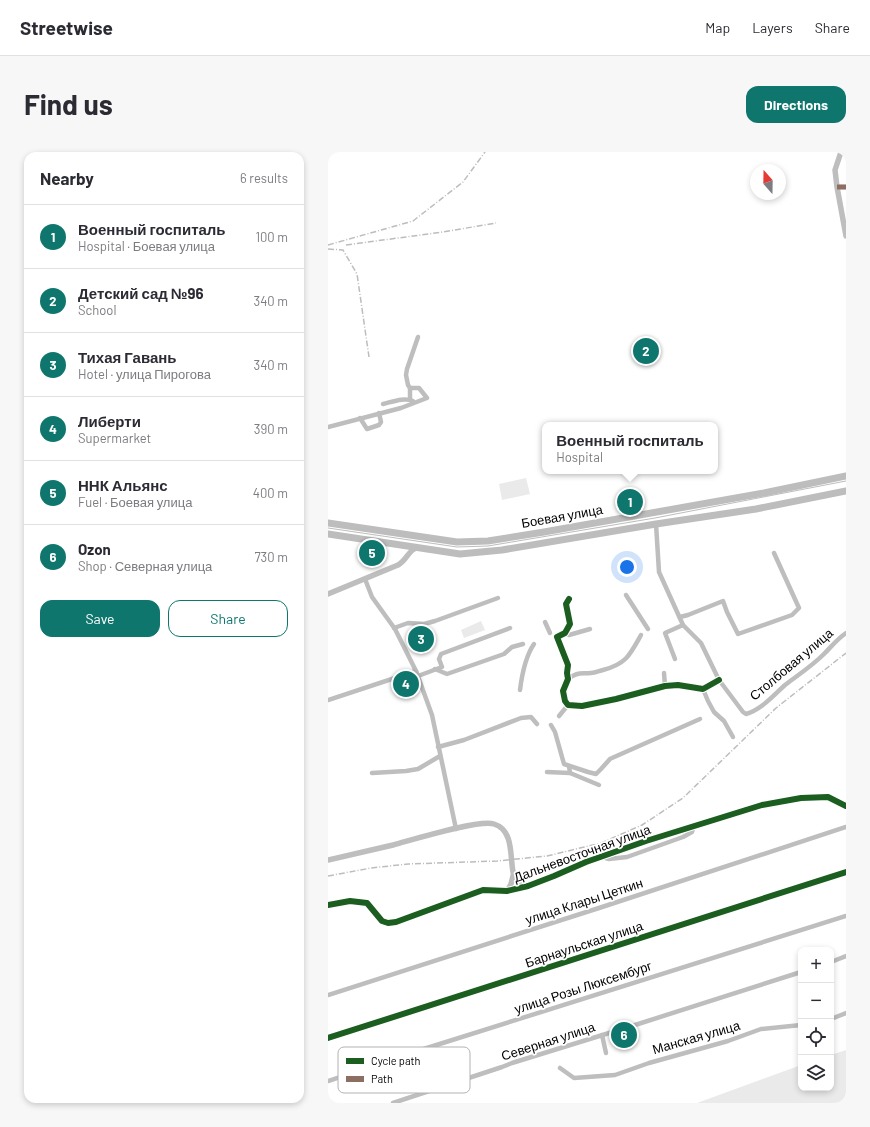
<!DOCTYPE html>
<meta charset="utf-8">
<style>
body{margin:0;font-family:Barlow,sans-serif;background:#f7f7f7;color:#2b2b33}
.controls{position:absolute;right:12px;bottom:12px;display:grid;overflow:hidden;border-radius:8px;box-shadow:0 2px 6px #0003}
.controls button{width:36px;height:36px;display:grid;place-items:center;padding:0;border:0;border-bottom:1px solid #e1e1e2;background:#fff;color:#2b2b33;font:20px sans-serif}
.compass{position:absolute;left:422px;top:12px;width:36px;height:36px;border-radius:50%;background:#fff;box-shadow:0 2px 6px #0003;rotate:340deg}
.you{position:absolute;left:299px;top:415px;width:14px;height:14px;margin:-10px;border:3px solid #fff;border-radius:50%;background:#1a73e8;box-shadow:0 0 0 6px #1a73e833}
.badge{display:grid;place-items:center;width:26px;height:26px;border-radius:50%;background:#0f766e;color:#fff;font-size:13px;font-weight:700}
.pin{position:absolute;translate:-50% -50%;border:2px solid #fff;box-shadow:0 1px 4px #0006}
.popup{position:absolute;left:214px;top:270px;width:176px;height:52px;box-sizing:border-box;display:grid;place-content:center;border-radius:8px;background:#fff;filter:drop-shadow(0 1px 3px #0005);font-size:13px;white-space:nowrap;color:#7c7c81}
.popup b{font-size:15px;color:#2b2b33}
.popup::after{content:'';position:absolute;left:50%;top:100%;margin-left:-8px;border:8px solid transparent;border-top-color:#fff}
.list{margin:0;padding:0;list-style:none}
h2{display:flex;justify-content:space-between;align-items:center;height:52px;margin:0;padding:0 16px;font-size:17px}
h2 small{font-size:13px;font-weight:400;color:#7c7c81}
.list li{display:grid;grid-template-columns:26px 1fr auto;gap:12px;align-items:center;box-sizing:border-box;height:64px;padding:0 16px;border-top:1px solid #e1e1e2}
.list b{display:block;font-size:15px;white-space:nowrap}
.list p{margin:0;font-size:13px;white-space:nowrap;color:#7c7c81}
.list em{font-size:13px;font-style:normal;color:#7c7c81}
.actions{display:flex;gap:8px;padding:12px 16px}
.actions a{flex:1;padding:9px 0;border:1px solid #0f766e;border-radius:12px;text-align:center;font-size:14px;color:#0f766e}
.actions .main{background:#0f766e;color:#fff}
.icon{flex:none;width:22px;height:22px;fill:none;stroke:currentColor;stroke-width:2;stroke-linecap:round;stroke-linejoin:round}
.map{position:relative;flex:none;width:518px;height:951px;overflow:hidden;border-radius:12px}
header{display:flex;align-items:center;gap:24px;box-sizing:border-box;height:56px;padding:0 20px;background:#fff;border-bottom:1px solid #e1e1e2}
header strong{font-size:19px}
nav{display:flex;gap:22px;margin-inline-start:auto;font-size:14px}
.intro{display:flex;align-items:center;justify-content:space-between;box-sizing:border-box;height:96px;padding:0 24px}
h1{margin:0;font-size:28px}
.button{padding:10px 18px;border-radius:12px;background:#0f766e;color:#fff;font-size:14px;font-weight:700}
main{display:flex;gap:24px;padding:0 24px}
aside{flex:1;background:#fff;border-radius:12px;box-shadow:0 2px 6px #0003}
.map>svg:first-child{display:block}
.green{fill:#eaeaea}
.lines{fill:none;stroke-linecap:round;stroke-linejoin:round}
.minor{stroke:#bebebe;stroke-width:4.5}
.tertiary{stroke:#bebebe;stroke-width:5.5}
.primary{stroke:#bdbdbd;stroke-width:7}
.tram{stroke:#bdbdbd;stroke-width:1}
.rail{stroke:#bdbdbd;stroke-width:1.5;stroke-dasharray:6 2 1 2;stroke-linecap:butt}
.quiet{stroke:#8d6e63;stroke-width:5;stroke-dasharray:10 5;stroke-linecap:butt}
.cycleway-casing{stroke:#fff;stroke-width:8}
.cycleway{stroke:#1b5e20;stroke-width:6}
.labels{text-anchor:middle;stroke-width:3.5;stroke-linejoin:round;paint-order:stroke}
.street-label{font-size:13px;fill:#000;stroke:#fff}
.key{fill:#fff;stroke:#b2b2b2;stroke-width:1}
.key-label{font-size:11px;fill:#000}
</style>
<header>
<strong>Streetwise</strong>
<nav><a>Map</a><a>Layers</a><a>Share</a></nav>
</header>
<div class="intro"><h1>Find us</h1><a class="button">Directions</a></div>
<main>
<aside>
<h2>Nearby<small>6 results</small></h2>
<ul class="list">
<li><span class="badge">1</span><div><b>Военный госпиталь</b><p>Hospital · Боевая улица</p></div><em>100 m</em></li>
<li><span class="badge">2</span><div><b>Детский сад №96</b><p>School</p></div><em>340 m</em></li>
<li><span class="badge">3</span><div><b>Тихая Гавань</b><p>Hotel · улица Пирогова</p></div><em>340 m</em></li>
<li><span class="badge">4</span><div><b>Либерти</b><p>Supermarket</p></div><em>390 m</em></li>
<li><span class="badge">5</span><div><b>ННК Альянс</b><p>Fuel · Боевая улица</p></div><em>400 m</em></li>
<li><span class="badge">6</span><div><b>Ozon</b><p>Shop · Северная улица</p></div><em>730 m</em></li>
</ul>
<div class="actions"><a class="main">Save</a><a>Share</a></div>
</aside>
<div class="map">
<svg width="518" height="951" viewBox="0 0 518 951">
<rect width="100%" height="100%" fill="#fff"/>
<!-- green -->
<g class="green">
<path d="M198,326L202,342L174,348L171,332Z"/>
<path d="M153,469L157,478L136,486L133,478Z"/>
<path d="M518,898V951H369L473,913V936H503V903Z"/>
</g>
<g class="lines">
<!-- minor -->
<g class="minor">
<path d="M509,35H518"/>
<path d="M82,248V236L80,233L78,223L79,217L90,185"/>
<path d="M55,252C64,250 76,245 85,249"/>
<path d="M32,266L39,277L51,273L53,270L51,261"/>
<path d="M0,275L73,256L99,246L91,236H82"/>
<path d="M328,372L331,420L355,473L337,481L347,507"/>
<path d="M37,427L44,445L67,477L88,519L104,563L128,677"/>
<path d="M298,443L320,477"/>
<path d="M241,447L238,452L242,472L237,481L229,485L240,513L239,521L240,527L235,539L237,549L240,553L254,554L288,547L337,534L350,533L375,537L391,528"/>
<path d="M352,465L360,463L395,449L399,460L410,482L464,463L471,456L446,401"/>
<path d="M217,470L222,481"/>
<path d="M355,473L373,491L391,528L415,560L418,562C433,558 446,543 457,533C470,523 484,514 496,502C503,495 509,487 518,481"/>
<path d="M66,476L80,471L96,472L107,469L170,446"/>
<path d="M237,481L241,483L262,477"/>
<path d="M107,517L119,522L176,502L184,495L195,492"/>
<path d="M336,521L337,534"/>
<path d="M90,524L114,515L111,507L113,502L182,476"/>
<path d="M240,527C249,520 252,522 263,521C267,521 271,519 275,518C298,512 302,503 313,483"/>
<path d="M375,537L380,549L386,560L396,569L405,585"/>
<path d="M192,538C194,522 197,505 206,492"/>
<path d="M0,548L88,519"/>
<path d="M231,564L240,553"/>
<path d="M223,573L227,580L236,612L260,620L268,622L273,617L282,607"/>
<path d="M110,595L136,588L193,566L203,565L209,572"/>
<path d="M284,606L372,567"/>
<path d="M241,614L242,621L271,633"/>
<path d="M219,620L242,621"/>
<path d="M44,621L78,619L90,617L112,604"/>
<path d="M274,705L281,707L299,705L355,685L364,680L366,673"/>
<path d="M503,810L518,804"/>
<path d="M0,843L271,756L518,675"/>
<path d="M503,867L518,861"/>
<path d="M274,883L278,901"/>
<path d="M0,886L518,720"/>
<path d="M232,916L246,926L287,923L321,911L400,889L433,877L473,873"/>
<path d="M0,929L83,901L518,764"/>
<path d="M65,951L174,915L184,911L307,873L473,820"/>
</g>
<!-- tertiary -->
<g class="tertiary">
<path d="M513,0L507,18L509,35L518,84"/>
<path d="M0,442L70,413C79,408 80,399 88,396"/>
<path d="M0,708C22,703 44,698 65,693C84,688 151,667 166,672C195,681 173,732 197,733"/>
<path d="M179,739L183,732L185,724"/>
<path d="M0,753L22,749L39,751L54,769L60,771L68,770L155,738L179,739L200,734L226,724L258,710L318,689L434,653L473,646L500,645L518,654"/>
</g>
<!-- primary -->
<g class="primary">
<path d="M0,371L129,390L160,389L216,380L436,341L518,324"/>
<path d="M0,382L132,402L174,398L328,372L428,357L518,339"/>
</g>
<!-- tram -->
<path class="tram" d="M0,376L129,395L160,394L327,366L518,329"/>
<!-- rail -->
<g class="rail">
<path d="M0,93L85,69L135,30L157,0"/>
<path d="M18,93L115,80L168,71"/>
<path d="M0,97L15,98L29,122L41,205"/>
<path d="M0,724L43,716L80,712L169,709L219,704L273,691L314,673L355,646L448,556L518,501"/>
</g>
<!-- quiet -->
<path class="quiet" d="M509,35H518"/>
<defs>
<g id="cycleway">
<path d="M241,447L238,452L242,472L237,481L229,485L240,513L239,521L240,527L235,539L237,549L240,553L254,554L288,547L337,534L350,533L375,537L391,528"/>
<path d="M0,753L22,749L39,751L54,769L60,771L68,770L155,738L179,739L200,734L226,724L258,710L318,689L434,653L473,646L500,645L518,654"/>
<path d="M0,886L518,720"/>
</g>
</defs>
<!-- cycleway casing -->
<use href="#cycleway" class="cycleway-casing"/>
<!-- cycleway -->
<use href="#cycleway" class="cycleway"/>
</g>
<g class="labels">
<!-- street labels -->
<g class="street-label">
<text transform="translate(234 364) rotate(-10)" y="5">Боевая улица</text>
<text transform="translate(463 512) rotate(-40)" y="5">Столбовая улица</text>
<text transform="translate(254 701) rotate(-20)" y="5">Дальневосточная улица</text>
<text transform="translate(256 749) rotate(-18)" y="5">улица Клары Цеткин</text>
<text transform="translate(256 792) rotate(-18)" y="5">Барнаульская улица</text>
<text transform="translate(255 835) rotate(-18)" y="5">улица Розы Люксембург</text>
<text transform="translate(368 885) rotate(-16)" y="5">Манская улица</text>
<text transform="translate(220 889) rotate(-18)" y="5">Северная улица</text>
</g>
</g>
<!-- legend -->
<rect x="10" y="895" width="132" height="46" rx="6" class="key"/>
<rect x="18" y="906" width="18" height="6" fill="#1b5e20"/>
<rect x="18" y="924" width="18" height="6" fill="#8d6e63"/>
<g class="key-label">
<text x="43" y="913">Cycle path</text>
<text x="43" y="931">Path</text>
</g>
</svg>
<div class="controls">
<button>+</button>
<button>−</button>
<button><svg class="icon" aria-label="locate" viewBox="0 0 24 24"><circle cx="12" cy="12" r="6"/><path d="M12 2v4M12 18v4M2 12h4M18 12h4"/></svg></button>
<button><svg class="icon" aria-label="layers" viewBox="0 0 24 24"><path d="M12 4l9 5-9 5-9-5zM3 14l9 5 9-5"/></svg></button>
</div>
<svg class="compass" viewBox="-18 -18 36 36"><path d="M0-13l5 13h-10z" fill="#e53935"/><path d="M0 13l5-13h-10z" fill="#7c7c81"/></svg>
<div class="you"></div>
<div class="pin badge" style="left:302px;top:350px">1</div>
<div class="popup"><b>Военный госпиталь</b>Hospital</div>
<div class="pin badge" style="left:318px;top:199px">2</div>
<div class="pin badge" style="left:93px;top:487px">3</div>
<div class="pin badge" style="left:78px;top:532px">4</div>
<div class="pin badge" style="left:44px;top:401px">5</div>
<div class="pin badge" style="left:296px;top:883px">6</div>
</div>
</main>
